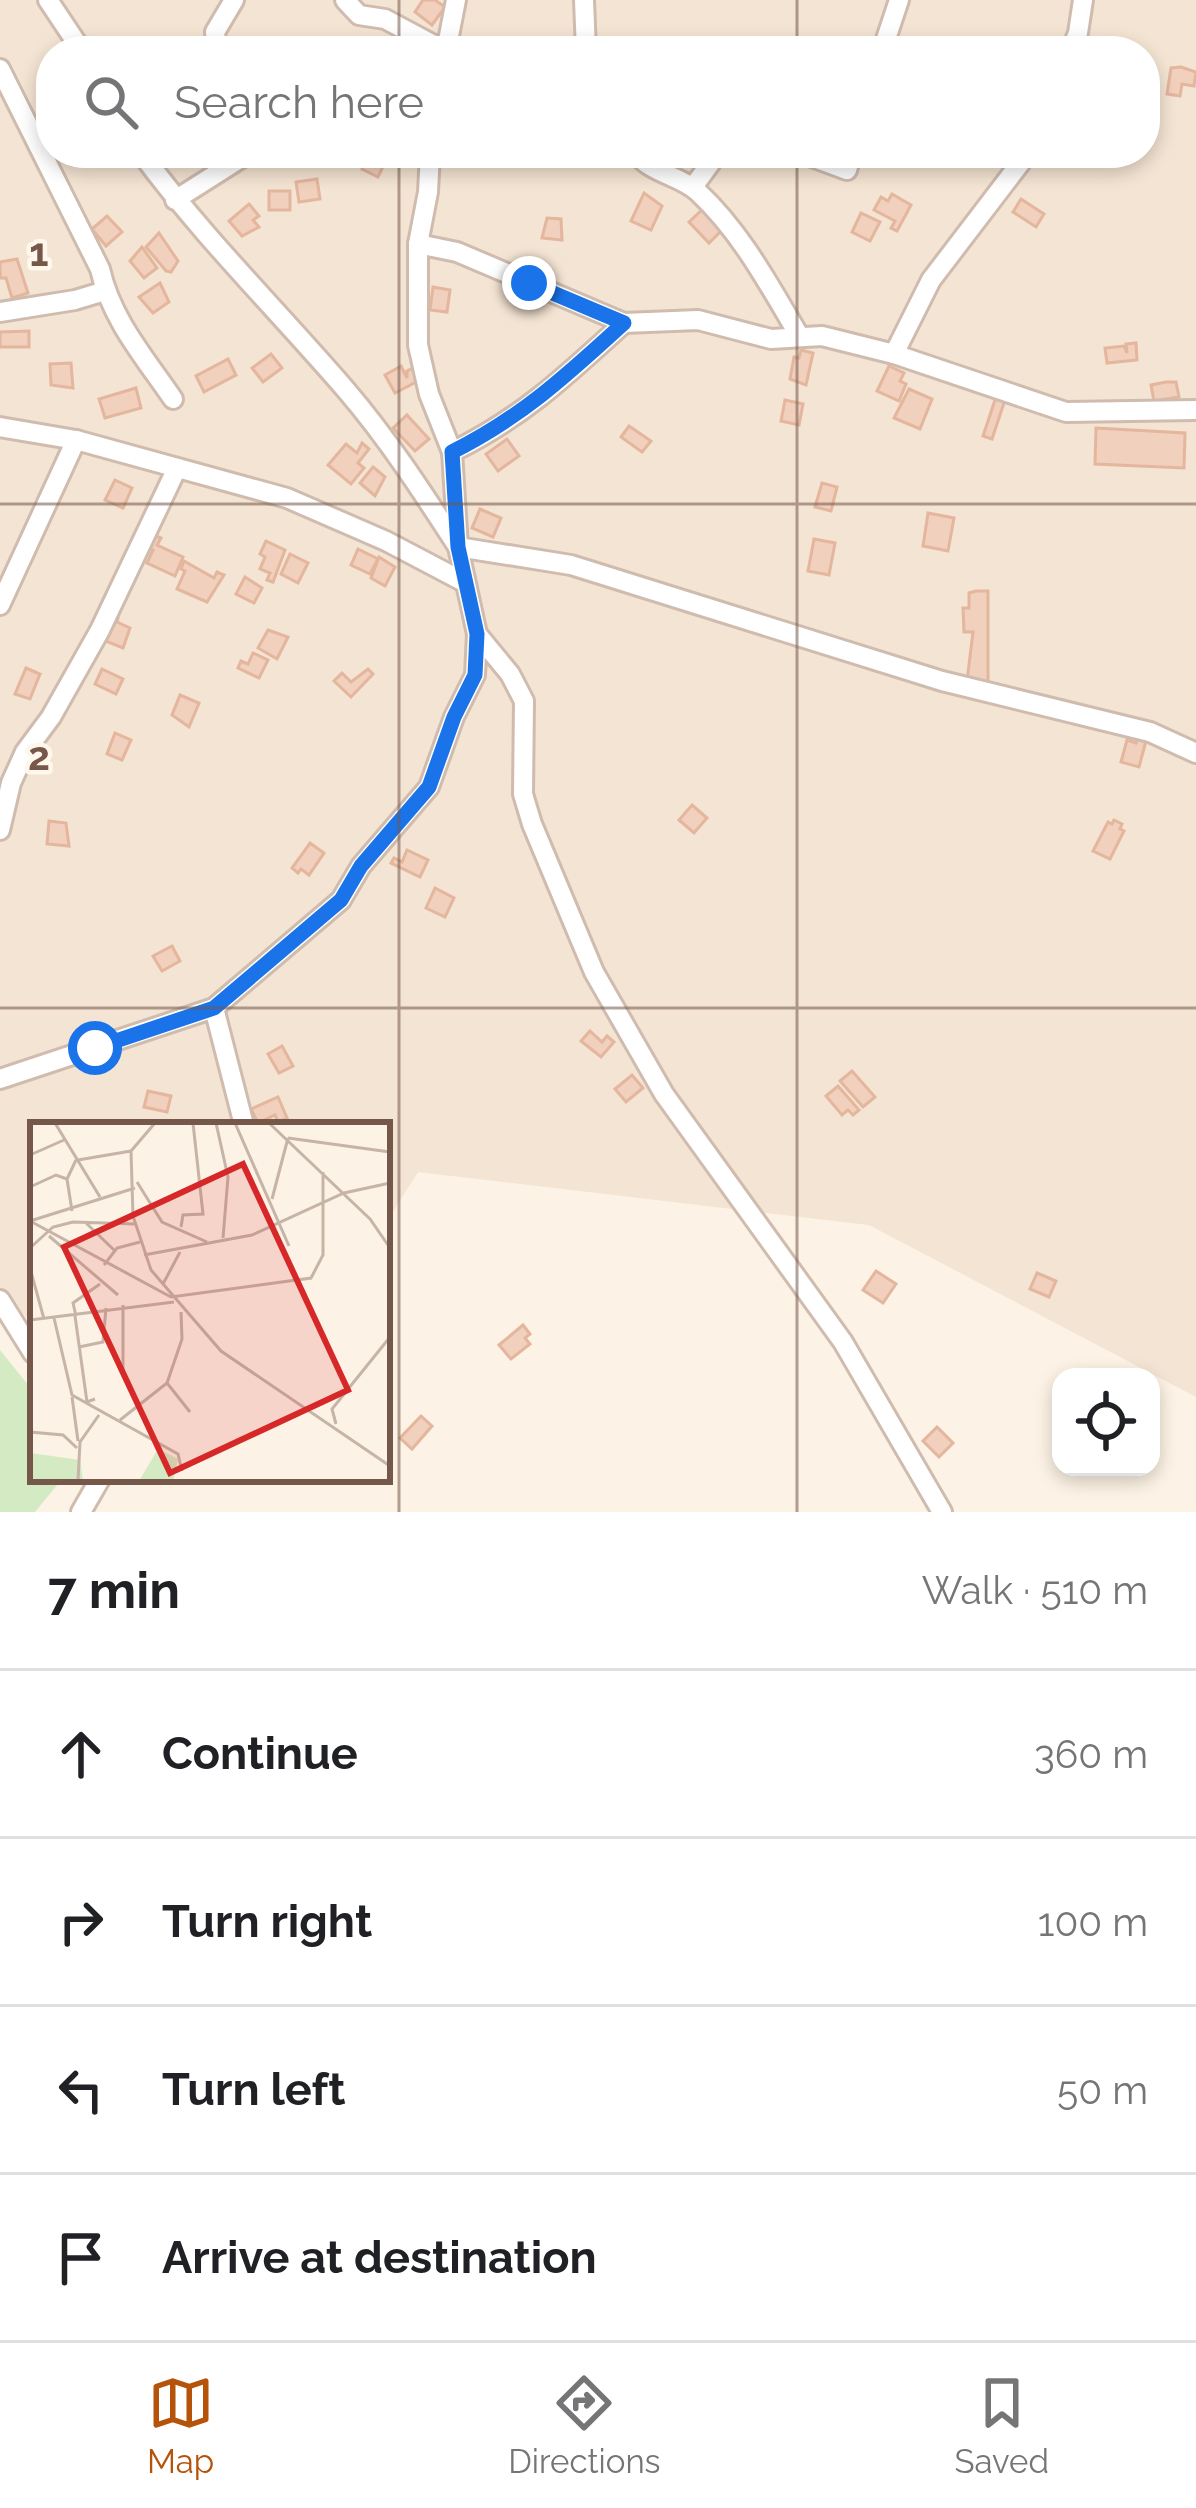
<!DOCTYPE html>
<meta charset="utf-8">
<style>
body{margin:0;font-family:Raleway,sans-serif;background:#f6f6f6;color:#202124}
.controls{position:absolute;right:36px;bottom:36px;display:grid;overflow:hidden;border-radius:24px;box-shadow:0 6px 18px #0003}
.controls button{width:108px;height:108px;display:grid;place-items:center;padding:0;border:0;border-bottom:3px solid #e0e0e0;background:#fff;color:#202124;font:60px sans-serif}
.stop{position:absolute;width:36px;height:36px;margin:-27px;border:9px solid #1a73e8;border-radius:50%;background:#fff}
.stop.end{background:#1a73e8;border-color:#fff;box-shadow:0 3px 12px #0008}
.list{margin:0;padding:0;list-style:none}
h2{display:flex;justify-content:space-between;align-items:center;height:156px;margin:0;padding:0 48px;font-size:51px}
h2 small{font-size:39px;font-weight:400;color:#757577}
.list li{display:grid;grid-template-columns:78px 1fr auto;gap:36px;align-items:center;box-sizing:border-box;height:168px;padding:0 48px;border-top:3px solid #e0e0e0}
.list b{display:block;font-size:45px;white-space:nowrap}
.list em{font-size:39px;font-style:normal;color:#757577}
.icon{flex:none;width:66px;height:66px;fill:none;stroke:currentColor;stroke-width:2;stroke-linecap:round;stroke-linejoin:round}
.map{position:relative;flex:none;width:1196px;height:1512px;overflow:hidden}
.search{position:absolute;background:#fff;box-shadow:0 6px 18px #0003;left:36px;right:36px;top:36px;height:132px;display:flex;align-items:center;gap:30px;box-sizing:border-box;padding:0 42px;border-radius:48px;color:#757577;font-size:45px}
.sheet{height:828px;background:#fff}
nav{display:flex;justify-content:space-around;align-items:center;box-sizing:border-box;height:168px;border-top:3px solid #e0e0e0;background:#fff;font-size:33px;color:#757577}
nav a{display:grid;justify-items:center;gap:6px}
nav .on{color:#b45309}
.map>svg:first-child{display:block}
.residential{fill:#f4e4d3;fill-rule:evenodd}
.green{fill:#d4eac3}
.building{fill:#f1d0bd;stroke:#e4b69d;stroke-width:3}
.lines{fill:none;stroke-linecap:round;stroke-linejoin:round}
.minor-casing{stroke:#d0bcae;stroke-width:24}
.minor{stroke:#fff;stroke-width:18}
.route{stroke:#1a73e8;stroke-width:15}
.grid{fill:none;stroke:#75584a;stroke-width:3;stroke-opacity:0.55}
.inset-road{fill:none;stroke:#c6b4a7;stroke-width:3}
.view{fill:#d62828;fill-opacity:0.15;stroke:#d62828;stroke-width:6}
.inset-edge{fill:none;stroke:#75584a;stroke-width:6}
.grid-label{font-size:39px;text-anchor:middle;font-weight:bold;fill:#75584a;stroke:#fff7eb;stroke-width:9;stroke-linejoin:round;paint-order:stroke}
</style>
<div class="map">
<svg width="1196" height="1512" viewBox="0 0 1196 1512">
<rect width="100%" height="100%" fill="#fcf2e5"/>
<!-- residential -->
<path class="residential" d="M0,0H1196V1397L869,1225L418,1172L387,1221V1125H33V1324L0,1290ZM51,51H1145V153H51Z"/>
<!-- green -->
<path class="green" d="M0,1350L33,1391V1479H62L35,1512H0Z"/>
<!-- building -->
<g class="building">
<path d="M423,0H435L445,7L432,25L415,12Z"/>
<path d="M1181,67L1196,72L1194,86L1182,84L1180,96L1167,94L1171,68Z"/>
<path d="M370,153L388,156L378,177L362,169Z"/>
<path d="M317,179L320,199L299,202L296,182Z"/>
<rect x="269" y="191" width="21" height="19"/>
<path d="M644,193L662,206L651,230L631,221Z"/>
<path d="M892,194L911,205L897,231L891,228L895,221L874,210L881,197L888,201Z"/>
<path d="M1021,199L1044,214L1036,227L1013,212Z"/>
<path d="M249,204L259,216L253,220L259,227L242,236L229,221Z"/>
<path d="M705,207L724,228L709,243L689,222Z"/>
<path d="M861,213L880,222L870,241L852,232Z"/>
<path d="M107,216L122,232L106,246L92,229Z"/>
<path d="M547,218L561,219L562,240L542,238Z"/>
<path d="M159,233L178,261L171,272L166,271L146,247Z"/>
<path d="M142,247L157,268L144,278L130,261Z"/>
<path d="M17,259L28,293L12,298L6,278H0V262Z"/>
<path d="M160,283L169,302L153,313L139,297Z"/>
<path d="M433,287L450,290L447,312L430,310Z"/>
<path d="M29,331V347H0V332Z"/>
<path d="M1136,343L1137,360L1107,363L1105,348L1124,346L1127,353L1126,344Z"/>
<path d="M801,350L813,353L806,385L790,379L794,357L799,358Z"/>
<path d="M271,354L282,368L263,382L252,368Z"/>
<path d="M228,359L236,375L204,392L196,376Z"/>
<path d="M71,363L73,388L51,385L50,364Z"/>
<path d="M401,366L407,378V371L415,367L422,379L395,393L385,375Z"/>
<path d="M889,366L904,373L900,381L906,384L899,401L877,391Z"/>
<path d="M1166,382H1176L1179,397L1154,401L1151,385Z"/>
<path d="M136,388L141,408L105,418L99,399Z"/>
<path d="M909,389L932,399L920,429L894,418Z"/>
<path d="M996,397L1005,400L992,439L983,436Z"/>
<path d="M785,400L803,404L799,425L781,421Z"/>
<path d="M407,415L429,439L415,451L393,428Z"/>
<path d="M629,426L651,441L642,452L621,437Z"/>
<path d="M1096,428L1185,433L1184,468L1095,464Z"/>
<path d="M507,439L519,456L498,471L486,454Z"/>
<path d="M362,443L369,449L358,463L364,468L351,484L328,465L346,444L357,453Z"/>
<path d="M373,467L385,477L375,496L360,483Z"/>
<path d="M115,480L132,488L123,508L105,500Z"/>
<path d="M822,483L837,487L831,511L815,507Z"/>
<path d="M480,509L501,518L493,537L472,528Z"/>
<path d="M928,513L954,518L948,551L923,546Z"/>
<path d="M151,534L161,538L157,545L183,557L175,576L147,563L153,550L145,547Z"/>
<path d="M814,539L835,543L829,575L808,571Z"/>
<path d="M266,541L285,550L273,582L267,580L270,573L260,569L265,557L260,554Z"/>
<path d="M358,549L378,559L370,574L351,565Z"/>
<path d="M290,554L308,563L298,583L281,574Z"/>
<path d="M379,557L395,567L385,586L371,578Z"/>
<path d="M184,561L214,578L217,572L224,575L207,602L177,589L185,571L181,569Z"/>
<path d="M245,577L262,588L254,603L236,594Z"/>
<path d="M976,591H988V682L967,681L973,632H964L963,608H969V593Z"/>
<path d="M113,615L118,618L117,622L130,628L123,648L103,640Z"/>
<path d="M268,630L288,637L277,659L258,648Z"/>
<path d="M253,653L268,660L259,678L238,668L241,661L248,664Z"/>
<path d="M26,668L40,674L30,699L15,694Z"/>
<path d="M102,669L123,679L116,694L95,684Z"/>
<path d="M368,669L373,674L351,697L334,681L342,673L351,682Z"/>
<path d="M180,695L199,703L189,727L172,715Z"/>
<path d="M115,733L131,740L122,760L107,754Z"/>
<path d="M1137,739L1146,741L1139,767L1121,762L1127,740L1136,743Z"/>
<path d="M692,805L707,818L694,833L679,820Z"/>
<path d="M1114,820L1122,824L1120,829L1124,831L1110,859L1093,851L1108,822L1112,824Z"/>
<path d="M49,821L66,823L69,846L47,844Z"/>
<path d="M310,843L324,853L309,875L301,869L298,873L292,868Z"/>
<path d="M407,850L428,860L420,877L391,863L394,858L402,862Z"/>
<path d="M435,888L454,898L445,917L426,908Z"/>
<path d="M172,946L180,961L162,971L153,956Z"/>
<path d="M590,1031L602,1042L607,1036L614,1042L601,1057L581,1041Z"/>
<path d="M282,1046L293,1066L279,1073L268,1054Z"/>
<path d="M852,1071L875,1097L863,1107L840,1081Z"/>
<path d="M632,1075L643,1088L626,1102L615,1089Z"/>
<path d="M838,1086L859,1110L853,1115L848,1110L842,1115L826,1096Z"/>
<path d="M148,1091L171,1096L167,1112L144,1107Z"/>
<path d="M278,1097L287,1118L278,1122L275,1115L258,1123L251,1109Z"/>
<path d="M876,1271L896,1284L883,1303L863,1290Z"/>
<path d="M1037,1273L1056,1281L1049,1297L1030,1289Z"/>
<path d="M523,1325L530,1334L525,1338L530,1344L511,1359L499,1345Z"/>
<path d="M421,1416L432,1426L412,1449L400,1438Z"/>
<path d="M937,1427L953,1443L939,1457L923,1441Z"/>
</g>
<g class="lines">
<defs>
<g id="minor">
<path d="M48,0L82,51"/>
<path d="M345,0L359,15L385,19L445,51"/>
<path d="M584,0L586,51"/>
<path d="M217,51L215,32L234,0"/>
<path d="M446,51L456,0"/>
<path d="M882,51L899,0"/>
<path d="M1071,51L1078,33L1083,0"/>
<path d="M0,69L100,269C111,319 145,358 173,399"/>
<path d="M141,153C203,237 278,311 346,390C388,439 423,493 458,547L571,565L942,681L1150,732L1196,753"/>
<path d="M430,153L428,192L418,244V345L429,394L452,452L458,547L477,634L510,674L524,701L523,794L532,824L594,972L664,1094L843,1342L942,1512"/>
<path d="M636,153C651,174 680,175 698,192C742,233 770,287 800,337"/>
<path d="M801,153L847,170L852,153"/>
<path d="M693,187L718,153"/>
<path d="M175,200L249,153"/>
<path d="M418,244L457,252L624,323L698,320L771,339L822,336L894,354L1066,412L1196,410"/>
<path d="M0,312L75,300L105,291"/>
<path d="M894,354L931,280L1028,153"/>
<path d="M0,427L76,440L287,498L386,541L464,582"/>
<path d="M452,452C522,418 567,375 624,323"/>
<path d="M0,605L76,440"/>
<path d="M0,830L11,783L25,752L51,717L100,630L177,468"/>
<path d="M214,1008L244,1125"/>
<path d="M0,1079L214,1008L341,900L361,866L429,787L454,717L475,675L477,634"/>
<path d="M0,1300L33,1353"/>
<path d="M81,1512L100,1479"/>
</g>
</defs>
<!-- minor casing -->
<use href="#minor" class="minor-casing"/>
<!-- minor -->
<use href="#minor" class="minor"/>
</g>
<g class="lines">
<!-- route -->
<path class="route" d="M95,1048L214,1008L341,900L361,866L429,787L454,717L475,675L477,634L458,547L452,452C522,417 567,375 624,323L529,283"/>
</g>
<!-- grid -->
<path class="grid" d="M399,0V51M797,0V51M399,153V1512M797,153V1512M0,504H1196M0,1008H1196"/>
<!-- overview -->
<g transform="translate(30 1122)">
<rect width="360" height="360" fill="#fcf2e5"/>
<path d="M128,327L148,337L143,359H109ZM0,331L50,338L53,359H0Z" fill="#d4eac3"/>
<path class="inset-road" d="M25,1L70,75M125,1L101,29L103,94L121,148L191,229L360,344M186,1L198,55L193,116M205,1L259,124M239,1L340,97L360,126M258,16L360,30M0,33L34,18M48,38L101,29M107,60L132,100L177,120M0,65L26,53L37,57M242,77L258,16M42,89L37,57L46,38M0,99L141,175L281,156L293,133V50M0,99L105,66M55,100L84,128M151,105L153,93L173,92L163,1M19,114L88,173M0,126L23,105L43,100L105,102M114,133L222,113L314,71L360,61M74,143L87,126L110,120M0,146L14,197M133,162L150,130M45,194L57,280L65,277M46,194L43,181L70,162M24,196L42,273L148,332L152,349M0,198L144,180M49,225L73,220L76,186M93,255V183M137,261L160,290M42,275L48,319M90,298L137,261L152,217L151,190M306,302L302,287L360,215M0,310L33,313L47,326M48,359L50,320L69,293"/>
<path class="view" d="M213,42L318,268L140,351L34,125Z"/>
<rect width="360" height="360" class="inset-edge"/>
</g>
<g class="grid-label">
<text x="39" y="266">1</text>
<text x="39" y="770">2</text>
</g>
</svg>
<div class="controls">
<button><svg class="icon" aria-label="locate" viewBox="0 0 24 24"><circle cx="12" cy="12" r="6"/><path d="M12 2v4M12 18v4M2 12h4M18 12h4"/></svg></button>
</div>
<div class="stop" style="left:95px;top:1048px"></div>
<div class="stop end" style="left:529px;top:283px"></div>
<div class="search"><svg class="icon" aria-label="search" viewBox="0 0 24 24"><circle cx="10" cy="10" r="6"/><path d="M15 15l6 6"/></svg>Search here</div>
</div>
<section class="sheet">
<h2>7 min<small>Walk · 510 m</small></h2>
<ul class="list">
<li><svg class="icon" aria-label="ahead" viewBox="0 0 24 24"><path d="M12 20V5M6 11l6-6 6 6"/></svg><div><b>Continue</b></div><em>360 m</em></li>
<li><svg class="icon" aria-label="right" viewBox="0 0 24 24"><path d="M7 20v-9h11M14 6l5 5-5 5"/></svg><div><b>Turn right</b></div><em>100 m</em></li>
<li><svg class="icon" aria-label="left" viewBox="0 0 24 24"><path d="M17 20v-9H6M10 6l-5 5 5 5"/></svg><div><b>Turn left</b></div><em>50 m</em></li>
<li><svg class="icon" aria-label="arrive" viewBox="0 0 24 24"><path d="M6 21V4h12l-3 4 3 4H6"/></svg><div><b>Arrive at destination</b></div></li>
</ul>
</section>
<nav>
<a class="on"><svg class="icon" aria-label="map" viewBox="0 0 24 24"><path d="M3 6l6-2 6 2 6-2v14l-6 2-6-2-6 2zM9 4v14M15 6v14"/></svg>Map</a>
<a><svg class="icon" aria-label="directions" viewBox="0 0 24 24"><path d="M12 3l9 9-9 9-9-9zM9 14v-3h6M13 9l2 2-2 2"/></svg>Directions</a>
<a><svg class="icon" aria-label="saved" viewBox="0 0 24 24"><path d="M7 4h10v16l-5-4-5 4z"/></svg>Saved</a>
</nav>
